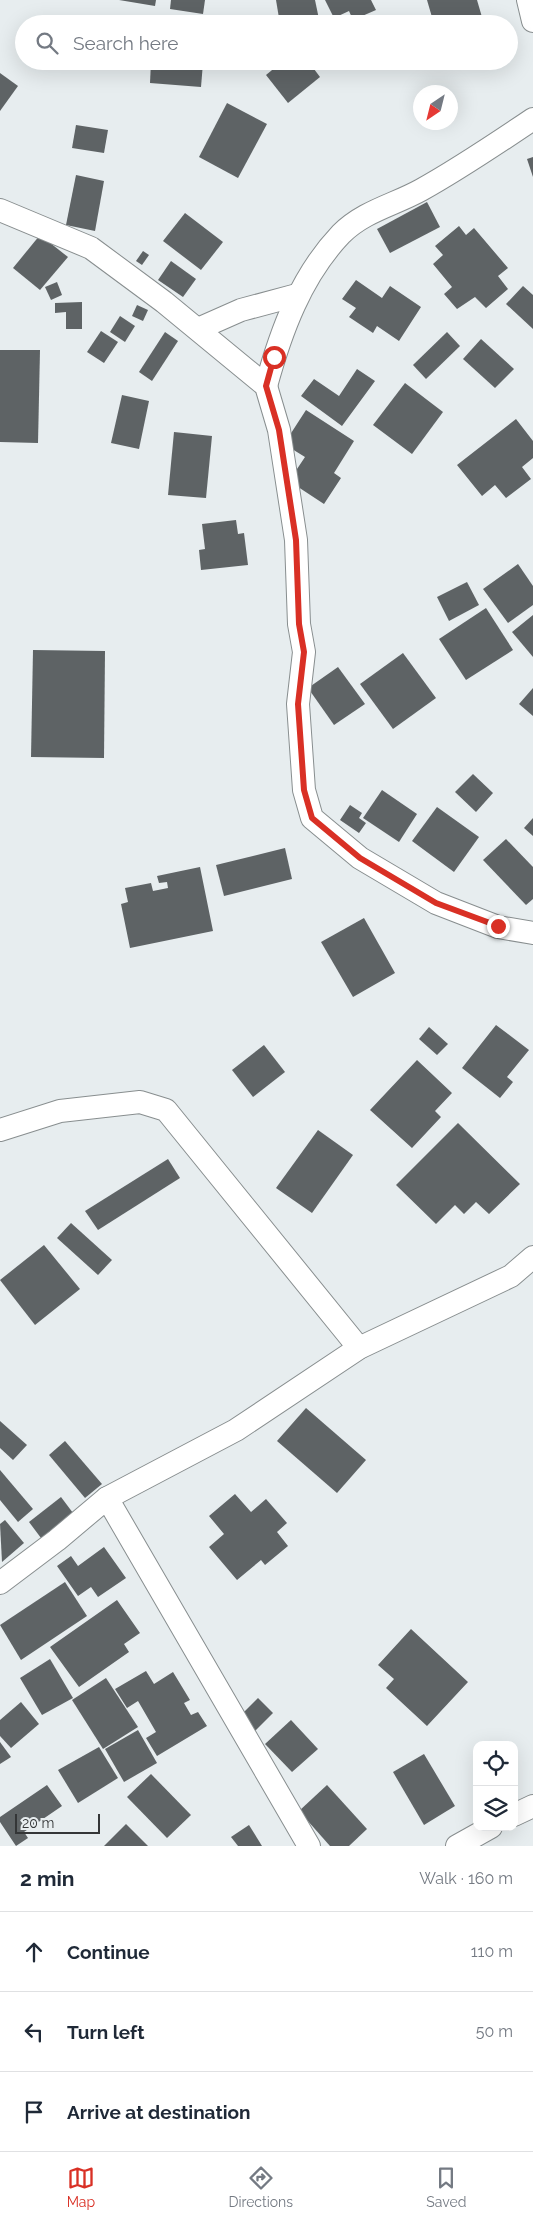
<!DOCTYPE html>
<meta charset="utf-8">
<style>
body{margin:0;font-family:Raleway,sans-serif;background:#f6f6f7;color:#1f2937}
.controls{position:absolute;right:15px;bottom:15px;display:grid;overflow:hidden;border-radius:10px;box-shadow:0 5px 20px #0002}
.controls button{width:45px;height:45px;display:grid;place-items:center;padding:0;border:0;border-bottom:1px solid #e0e1e3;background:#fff;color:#1f2937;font:25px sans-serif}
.compass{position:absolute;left:413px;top:85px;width:45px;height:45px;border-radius:50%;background:#fff;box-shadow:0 5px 20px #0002;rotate:215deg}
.scale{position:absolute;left:15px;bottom:12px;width:85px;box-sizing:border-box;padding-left:5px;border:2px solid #343637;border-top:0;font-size:14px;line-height:18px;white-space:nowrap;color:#343637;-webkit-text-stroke:4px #e7edef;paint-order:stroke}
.stop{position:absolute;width:15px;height:15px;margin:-11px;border:4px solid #d93025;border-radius:50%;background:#fff}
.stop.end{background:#d93025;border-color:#fff;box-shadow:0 1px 5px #0008}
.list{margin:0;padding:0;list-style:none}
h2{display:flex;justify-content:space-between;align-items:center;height:65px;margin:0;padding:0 20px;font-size:21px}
h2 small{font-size:16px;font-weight:400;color:#747a83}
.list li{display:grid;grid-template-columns:32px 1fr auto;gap:15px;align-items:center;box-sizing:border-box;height:80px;padding:0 20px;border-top:1px solid #e0e1e3}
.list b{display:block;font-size:19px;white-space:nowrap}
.list em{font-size:16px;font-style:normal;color:#747a83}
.icon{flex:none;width:28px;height:28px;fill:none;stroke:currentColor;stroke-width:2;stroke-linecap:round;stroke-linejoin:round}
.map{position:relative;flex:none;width:533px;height:1846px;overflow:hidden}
.search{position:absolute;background:#fff;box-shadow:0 5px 20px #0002;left:15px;right:15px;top:15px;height:55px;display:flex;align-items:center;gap:12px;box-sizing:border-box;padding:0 18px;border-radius:28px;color:#747a83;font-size:19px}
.sheet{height:305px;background:#fff}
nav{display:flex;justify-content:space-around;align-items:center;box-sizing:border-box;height:70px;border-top:1px solid #e0e1e3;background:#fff;font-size:14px;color:#747a83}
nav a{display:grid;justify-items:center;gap:2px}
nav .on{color:#d93025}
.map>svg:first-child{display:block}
.building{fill:#5e6365}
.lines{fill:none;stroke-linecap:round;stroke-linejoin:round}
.street-casing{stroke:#888e8f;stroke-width:24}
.street{stroke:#fff;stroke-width:22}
.route{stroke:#d93025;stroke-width:6}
</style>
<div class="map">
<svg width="533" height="1846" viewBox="0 0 533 1846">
<rect width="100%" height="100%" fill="#e7edef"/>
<!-- building -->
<g class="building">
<path d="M119,0H156L155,6Z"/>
<path d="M171,0H205L203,14L170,9Z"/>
<path d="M276,0H315L320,24H280Z"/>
<path d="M325,0H371L376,10L353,20L349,11L334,18Z"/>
<path d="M427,0H477L484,24H434Z"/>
<path d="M151,61L203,63L201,87L150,83Z"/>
<path d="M283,61H308L320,77L288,103L266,75Z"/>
<path d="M0,73L18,86L0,111Z"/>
<path d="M227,103L267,124L238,178L199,157Z"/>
<path d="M76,125L108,130L104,153L72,148Z"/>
<path d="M533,157V177L527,159Z"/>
<path d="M76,175L104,181L95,231L66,225Z"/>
<path d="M427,202L440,227L390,253L377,229Z"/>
<path d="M185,213L223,242L201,270L163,241Z"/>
<path d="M459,226L466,235L474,228L508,268L498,276L508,289L486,308L475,297L457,309L444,294L452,287L433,264L443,255L435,246Z"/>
<path d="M40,235L68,257L40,290L13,268Z"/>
<path d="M143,251L149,255L142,265L136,261Z"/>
<path d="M171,261L196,279L183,297L158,280Z"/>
<path d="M356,280L382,298L390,286L421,307L399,341L377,326L373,333L349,317L356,308L342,299Z"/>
<path d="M57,282L62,295L51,300L45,287Z"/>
<path d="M523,286L533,295V329L506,304Z"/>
<path d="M82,302V329H66V312L55,313V303Z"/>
<path d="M137,305L148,310L143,321L132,316Z"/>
<path d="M120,316L135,326L125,342L110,332Z"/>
<path d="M101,331L118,342L104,363L87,352Z"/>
<path d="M165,332L178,341L152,381L139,372Z"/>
<path d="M447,332L460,346L426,379L413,365Z"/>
<path d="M481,339L514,369L495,388L463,359Z"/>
<path d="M0,350H40L38,443L0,442Z"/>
<path d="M357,369L375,381L342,426L301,396L314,379L339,396Z"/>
<path d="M405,383L443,412L412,454L373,425Z"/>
<path d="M122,395L149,401L139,449L111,443Z"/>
<path d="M306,410L354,441L334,473L341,478L324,504L289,481L305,457L284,444Z"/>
<path d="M516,419L533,441V458L522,467L531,479L506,498L495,485L482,496L457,465Z"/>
<path d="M174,432L212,436L206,498L168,495Z"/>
<path d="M236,520L238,534L244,533L248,565L201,570L199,550L205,549L202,524Z"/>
<path d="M518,564L533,586V605L508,623L483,589Z"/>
<path d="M467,582L479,605L449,621L437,597Z"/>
<path d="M486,608L513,650L466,680L439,639Z"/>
<path d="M533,615V657L512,632Z"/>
<path d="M33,650L105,651L104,758L31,757Z"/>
<path d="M403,653L436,698L393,729L360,684Z"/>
<path d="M338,667L365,704L334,725L308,688Z"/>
<path d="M533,688V716L519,704Z"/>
<path d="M473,774L493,793L476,812L455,792Z"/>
<path d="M382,790L417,814L399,842L363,818Z"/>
<path d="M350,805L362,813L359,818L366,823L359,833L340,820Z"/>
<path d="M437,807L479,837L454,872L412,841Z"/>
<path d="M533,818V836L524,828Z"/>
<path d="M506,839L533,867V899L526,905L483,860Z"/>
<path d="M285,848L292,879L224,896L216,865Z"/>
<path d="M200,867L213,931L130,948L121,904L128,902L125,888L151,883L153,891L168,888L167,882L159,883L157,876Z"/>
<path d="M364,918L395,973L353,997L321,942Z"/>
<path d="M496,1025L529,1050L507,1077L513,1082L500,1098L462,1068Z"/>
<path d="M429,1027L448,1044L437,1055L419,1039Z"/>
<path d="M264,1045L285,1072L253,1097L232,1070Z"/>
<path d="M417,1060L452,1093L435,1111L441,1117L412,1148L370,1110Z"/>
<path d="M458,1123L520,1184L489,1214L476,1202L464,1214L455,1205L436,1224L396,1185Z"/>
<path d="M318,1130L353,1155L312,1213L276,1188Z"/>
<path d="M168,1159L180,1178L98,1230L85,1211Z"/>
<path d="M71,1223L112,1260L98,1275L57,1238Z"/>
<path d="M44,1245L80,1289L35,1325L0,1280Z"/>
<path d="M306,1408L366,1460L337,1493L277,1441Z"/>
<path d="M0,1421L27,1445L13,1460L0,1448Z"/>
<path d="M65,1441L102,1484L85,1498L49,1455Z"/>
<path d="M0,1470L33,1509L18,1522L0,1500Z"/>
<path d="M235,1494L251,1512L266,1499L287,1523L277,1532L288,1546L265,1565L261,1560L237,1580L209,1547L224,1534L209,1516Z"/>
<path d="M61,1497L73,1513L41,1538L29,1522Z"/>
<path d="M5,1520L24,1543L2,1562L0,1524Z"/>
<path d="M104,1547L126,1578L98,1597L91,1587L78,1596L57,1566L71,1556L78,1566Z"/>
<path d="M65,1582L87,1616L21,1660L0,1625Z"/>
<path d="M117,1600L140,1633L124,1644L129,1652L79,1687L50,1647Z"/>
<path d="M411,1629L468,1682L427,1726L386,1688L394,1679L378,1665Z"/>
<path d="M50,1659L73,1698L42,1715L20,1678Z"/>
<path d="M146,1671L154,1684L173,1672L190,1700L184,1703L191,1715L198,1712L207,1726L157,1756L146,1738L156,1732L138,1701L127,1708L115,1689Z"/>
<path d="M106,1678L138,1727L103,1749L72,1700Z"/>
<path d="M258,1698L273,1713L255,1731L240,1716Z"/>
<path d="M21,1702L39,1724L11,1748L0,1736V1720Z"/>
<path d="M291,1720L318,1749L292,1772L265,1744Z"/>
<path d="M138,1730L157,1763L124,1782L105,1749Z"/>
<path d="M0,1742L11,1757L0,1764Z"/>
<path d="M99,1747L118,1778L78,1803L58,1770Z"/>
<path d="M424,1754L455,1806L424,1825L393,1772Z"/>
<path d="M151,1774L191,1815L167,1838L127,1797Z"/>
<path d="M47,1785L62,1806L24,1832L28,1838L16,1846L0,1822V1817Z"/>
<path d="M327,1785L367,1829L349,1846H330L299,1811Z"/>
<path d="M126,1824L148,1846H104Z"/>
<path d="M249,1825L262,1846H238L231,1837Z"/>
</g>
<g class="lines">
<defs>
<g id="street">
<path d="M528,0L533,21"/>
<path d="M0,210L91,248L164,302L266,386L279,430L296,540L299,624L304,652L298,704L304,790L312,818L360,858L436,903L498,927L533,933"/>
<path d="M198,329L241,310L297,295"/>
<path d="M266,386C281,331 301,276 341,234C364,211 394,205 421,190C459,169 496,144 533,119"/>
<path d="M0,1130L60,1111L140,1102L166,1110L359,1348"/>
<path d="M107,1498L309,1846"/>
<path d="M0,1583L57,1540L107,1498L236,1430L359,1348L511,1276L533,1257"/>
<path d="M514,1815L533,1806"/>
<path d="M457,1846L491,1827"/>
</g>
</defs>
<!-- street casing -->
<use href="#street" class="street-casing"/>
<!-- street -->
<use href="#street" class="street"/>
</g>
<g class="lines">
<!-- route -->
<path class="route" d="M274,357L266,386L279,430L296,540L299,624L304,652L298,704L304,790L312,818L360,858L436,903L498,926"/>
</g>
</svg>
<div class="controls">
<button><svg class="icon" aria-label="locate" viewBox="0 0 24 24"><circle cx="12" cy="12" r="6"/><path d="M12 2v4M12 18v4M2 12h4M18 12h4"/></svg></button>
<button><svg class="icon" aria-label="layers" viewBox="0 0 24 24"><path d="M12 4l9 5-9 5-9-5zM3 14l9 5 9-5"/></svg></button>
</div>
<svg class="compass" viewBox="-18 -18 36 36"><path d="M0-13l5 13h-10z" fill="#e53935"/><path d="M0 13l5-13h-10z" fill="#747a83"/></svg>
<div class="scale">20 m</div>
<div class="stop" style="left:274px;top:357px"></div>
<div class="stop end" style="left:498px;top:926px"></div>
<div class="search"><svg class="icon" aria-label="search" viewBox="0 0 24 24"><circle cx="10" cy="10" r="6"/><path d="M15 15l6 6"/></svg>Search here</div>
</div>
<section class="sheet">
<h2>2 min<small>Walk · 160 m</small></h2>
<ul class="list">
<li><svg class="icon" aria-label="ahead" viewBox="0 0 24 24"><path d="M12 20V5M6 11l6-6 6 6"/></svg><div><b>Continue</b></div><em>110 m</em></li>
<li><svg class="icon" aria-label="left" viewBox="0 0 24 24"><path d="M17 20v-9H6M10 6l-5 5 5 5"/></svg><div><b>Turn left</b></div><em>50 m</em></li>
<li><svg class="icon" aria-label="arrive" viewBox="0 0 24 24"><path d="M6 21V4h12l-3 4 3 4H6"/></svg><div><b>Arrive at destination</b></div></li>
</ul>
</section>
<nav>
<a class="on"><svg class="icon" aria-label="map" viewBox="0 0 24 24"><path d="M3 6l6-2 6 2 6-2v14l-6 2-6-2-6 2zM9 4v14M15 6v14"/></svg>Map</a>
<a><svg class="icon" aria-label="directions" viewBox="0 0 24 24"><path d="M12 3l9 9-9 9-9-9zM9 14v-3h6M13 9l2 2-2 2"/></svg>Directions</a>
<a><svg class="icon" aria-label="saved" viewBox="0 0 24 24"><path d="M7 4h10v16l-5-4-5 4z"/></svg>Saved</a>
</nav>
